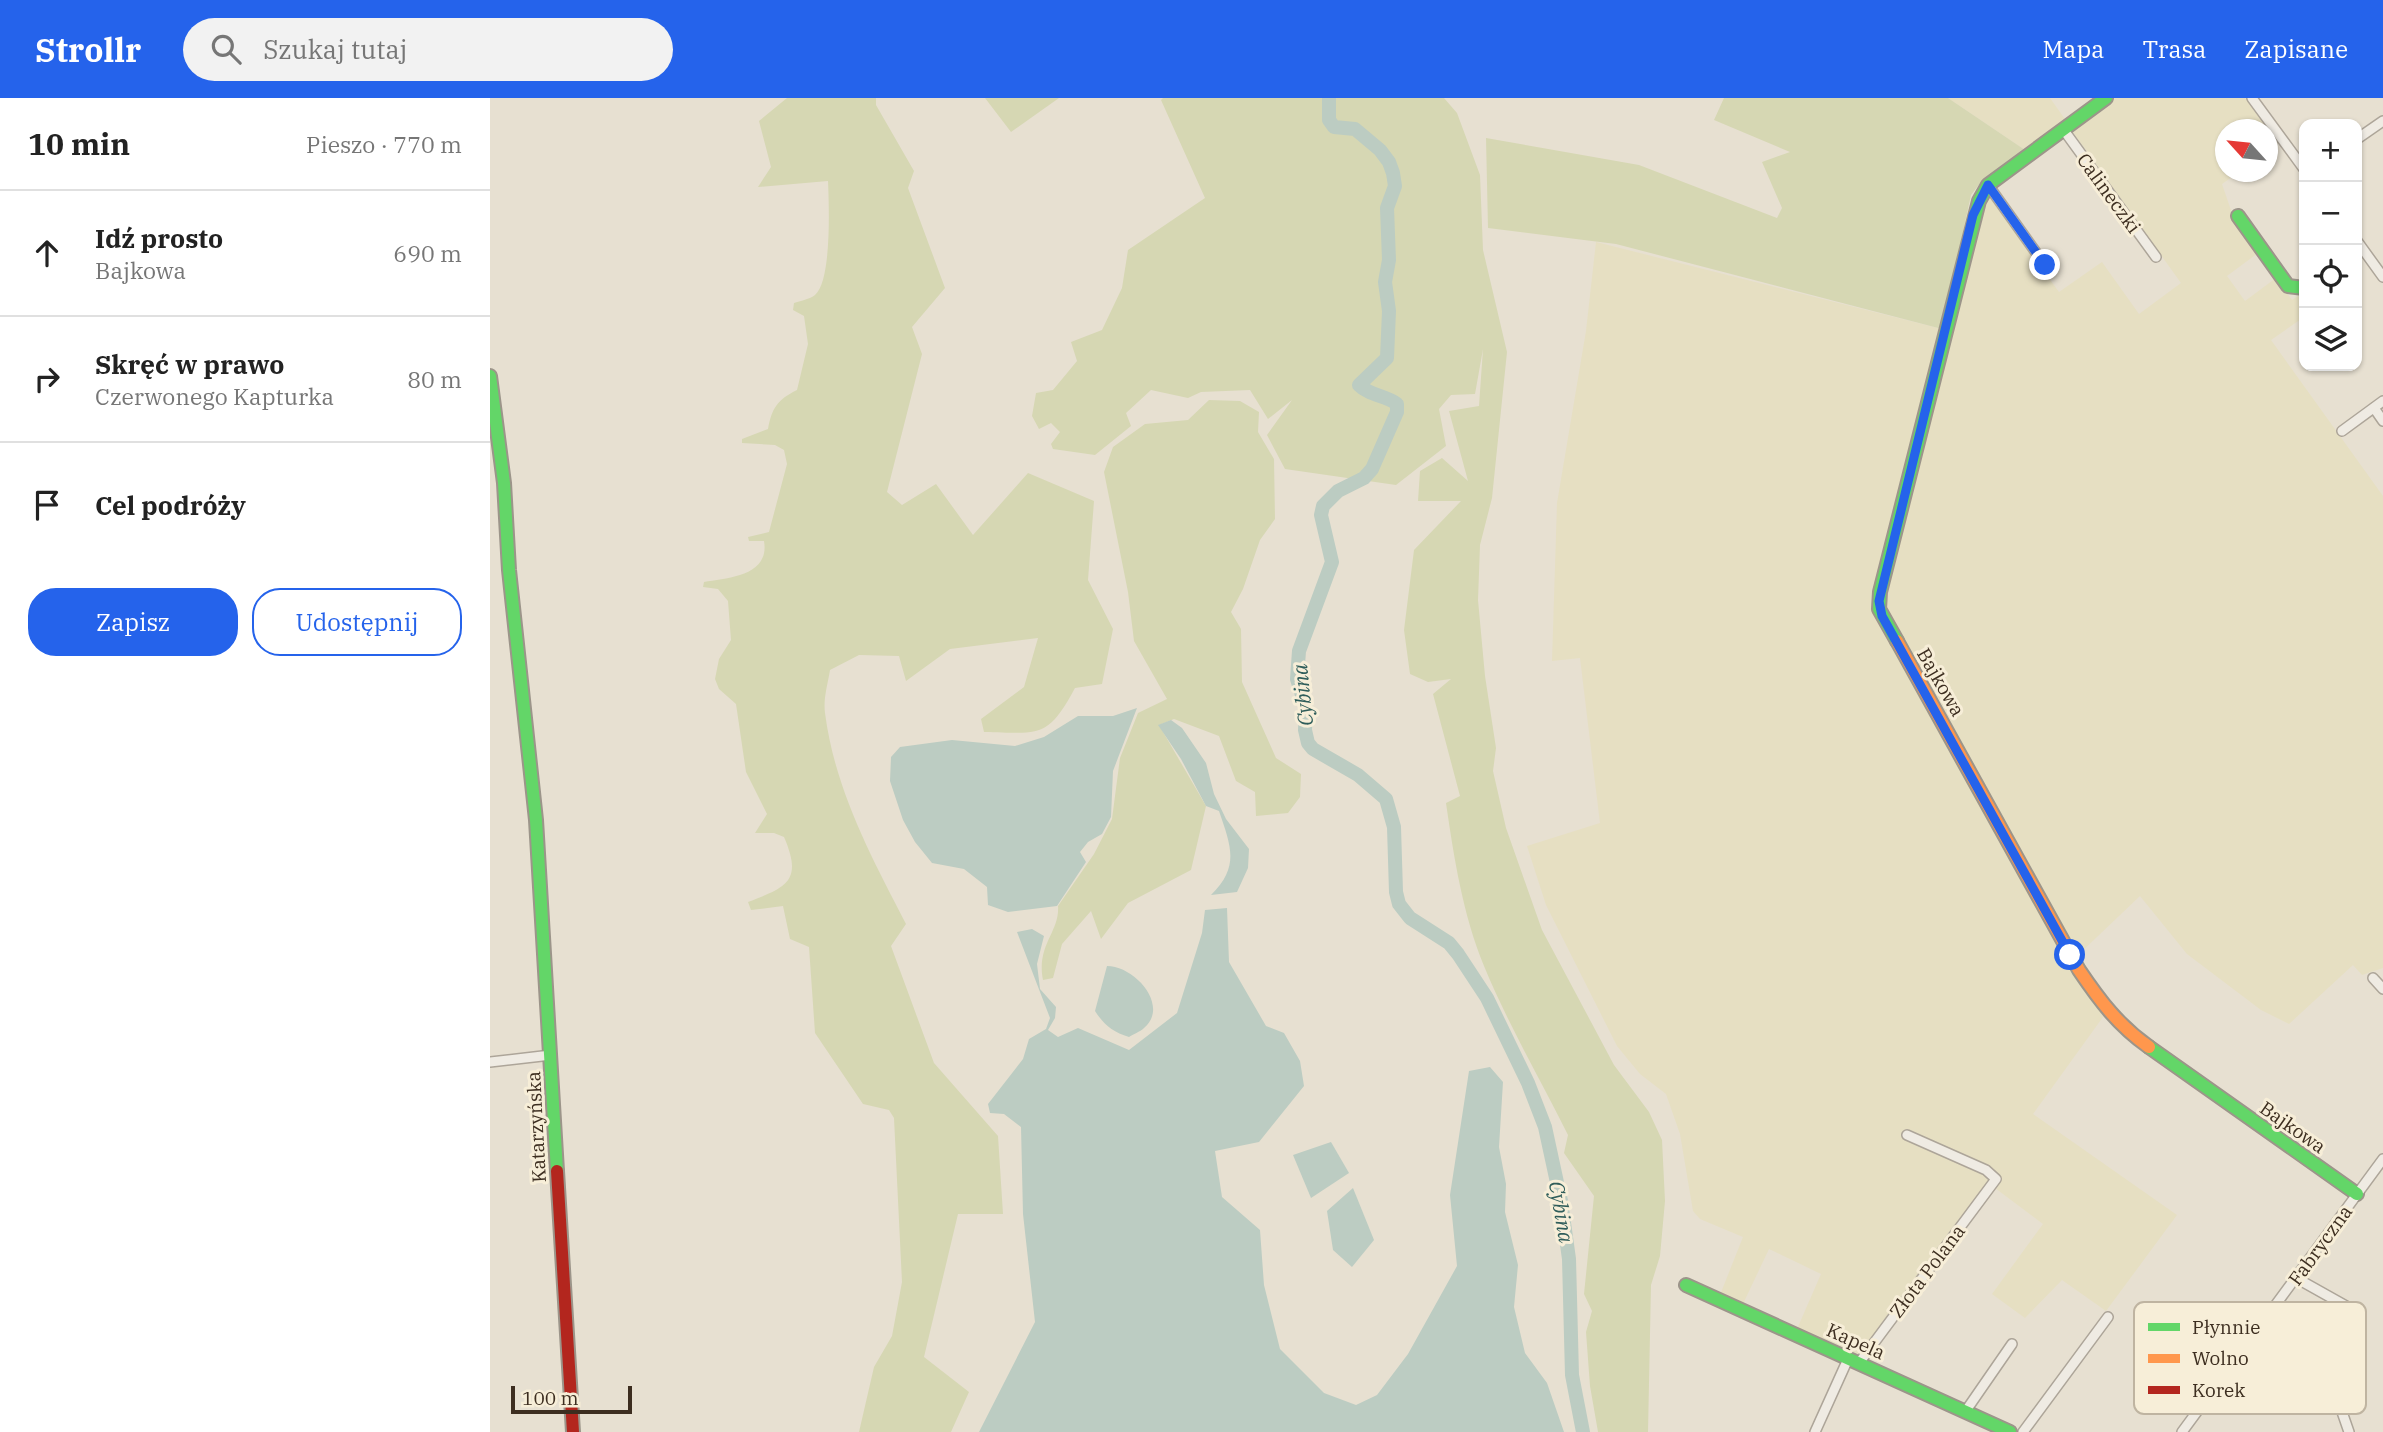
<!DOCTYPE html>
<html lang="pl">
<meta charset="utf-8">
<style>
body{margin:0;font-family:"IBM Plex Serif",serif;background:#f2f2f2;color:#222}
.controls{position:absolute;right:21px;top:21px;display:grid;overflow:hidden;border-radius:14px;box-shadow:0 2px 5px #0004}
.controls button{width:63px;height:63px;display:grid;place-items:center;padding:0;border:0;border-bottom:2px solid #e0e0e0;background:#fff;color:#222;font:35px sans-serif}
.compass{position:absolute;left:1725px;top:21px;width:63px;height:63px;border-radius:50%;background:#fff;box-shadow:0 2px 5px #0004;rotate:297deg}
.scale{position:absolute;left:21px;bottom:18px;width:121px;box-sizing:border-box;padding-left:7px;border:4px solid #3d2e20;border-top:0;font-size:19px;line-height:24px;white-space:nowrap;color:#3d2e20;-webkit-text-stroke:5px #f7eed8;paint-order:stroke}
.stop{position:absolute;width:21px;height:21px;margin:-16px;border:5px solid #2563eb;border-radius:50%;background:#fff}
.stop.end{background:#2563eb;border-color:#fff;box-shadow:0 2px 7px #0008}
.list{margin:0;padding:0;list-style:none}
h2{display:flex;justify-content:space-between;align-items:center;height:91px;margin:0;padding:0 28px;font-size:30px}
h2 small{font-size:23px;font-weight:400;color:#767676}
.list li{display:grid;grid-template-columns:46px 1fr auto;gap:21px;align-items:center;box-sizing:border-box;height:126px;padding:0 28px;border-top:2px solid #e0e0e0}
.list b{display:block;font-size:26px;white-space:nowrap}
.list p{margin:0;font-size:23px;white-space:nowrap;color:#767676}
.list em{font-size:23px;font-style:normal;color:#767676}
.actions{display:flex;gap:14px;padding:21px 28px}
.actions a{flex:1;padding:16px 0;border:2px solid #2563eb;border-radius:28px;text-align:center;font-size:24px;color:#2563eb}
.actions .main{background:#2563eb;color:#fff}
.icon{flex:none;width:38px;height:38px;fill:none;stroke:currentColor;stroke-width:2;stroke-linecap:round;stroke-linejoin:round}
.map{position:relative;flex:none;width:1893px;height:1334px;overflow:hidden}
header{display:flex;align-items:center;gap:42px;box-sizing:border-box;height:98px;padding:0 35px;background:#2563eb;color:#fff}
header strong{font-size:33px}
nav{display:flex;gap:38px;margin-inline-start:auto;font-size:24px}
.search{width:490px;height:63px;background:#f2f2f2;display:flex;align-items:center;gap:18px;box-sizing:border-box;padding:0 24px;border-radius:38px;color:#767676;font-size:26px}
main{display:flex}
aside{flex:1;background:#fff}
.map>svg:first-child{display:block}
.farmland{fill:#e6dfc2}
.green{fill:#d6d7b3}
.water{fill:#bcccc2}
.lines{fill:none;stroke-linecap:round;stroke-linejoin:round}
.river{stroke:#bcccc2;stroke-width:14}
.street-casing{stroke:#ada599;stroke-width:12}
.fast-casing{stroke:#9c958a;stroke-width:16}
.slow-casing{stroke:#9c958a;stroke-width:16}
.jam-casing{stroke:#9c958a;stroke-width:16}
.street{stroke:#efebe3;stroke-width:9}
.fast{stroke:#63d668;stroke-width:12}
.slow{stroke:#ff974d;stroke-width:12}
.jam{stroke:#b3261e;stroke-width:12}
.route{stroke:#2563eb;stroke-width:9}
.labels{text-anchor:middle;stroke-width:6;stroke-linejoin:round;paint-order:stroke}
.street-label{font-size:19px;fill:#3d2e20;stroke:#f7eed8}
.water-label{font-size:21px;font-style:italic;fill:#2f5d5a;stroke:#f7eed8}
.key{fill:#f7eed8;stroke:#bfb4a1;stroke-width:2}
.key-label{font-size:19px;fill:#3d2e20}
</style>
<header>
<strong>Strollr</strong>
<div class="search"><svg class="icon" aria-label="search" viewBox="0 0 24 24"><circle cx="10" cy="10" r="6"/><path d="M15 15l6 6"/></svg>Szukaj tutaj</div>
<nav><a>Mapa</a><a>Trasa</a><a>Zapisane</a></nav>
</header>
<main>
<aside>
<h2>10 min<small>Pieszo · 770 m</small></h2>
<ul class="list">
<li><svg class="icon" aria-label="ahead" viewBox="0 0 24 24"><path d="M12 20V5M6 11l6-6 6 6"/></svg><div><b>Idź prosto</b><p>Bajkowa</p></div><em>690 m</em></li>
<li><svg class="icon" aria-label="right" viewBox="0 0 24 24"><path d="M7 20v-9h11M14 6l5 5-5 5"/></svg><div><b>Skręć w prawo</b><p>Czerwonego Kapturka</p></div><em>80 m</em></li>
<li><svg class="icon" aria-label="arrive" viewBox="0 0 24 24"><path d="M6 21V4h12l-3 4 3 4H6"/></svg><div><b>Cel podróży</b></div></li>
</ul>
<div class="actions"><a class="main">Zapisz</a><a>Udostępnij</a></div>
</aside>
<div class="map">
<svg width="1893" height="1334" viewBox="0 0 1893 1334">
<rect width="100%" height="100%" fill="#e7e0d1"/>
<!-- farmland -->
<g class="farmland">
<path d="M1458,0H1560L1577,24L1535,52Z"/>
<path d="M1622,0H1755L1788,45L1778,53V32H1736V74H1749L1732,86L1745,124L1768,155L1737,178L1755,203L1786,180L1802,202L1814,194V219L1781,242L1893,398V870L1872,877L1863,867L1799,926L1771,912L1697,856L1650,798L1586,859L1395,517L1394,499L1494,91L1569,194L1612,164L1649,216L1691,185L1580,30Z"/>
<path d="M1106,144L1452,231L1385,497L1613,919L1543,1016L1687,1117L1616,1213L1572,1182L1535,1220L1502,1196L1553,1126L1497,1084L1370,1258L1307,1231L1331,1176L1279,1151L1252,1208L1230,1197L1253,1139L1210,1121L1203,1113L1190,1036L1176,996L1150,976L1127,948L1056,807L1037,748L1110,725L1090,560L1062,563L1067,405L1096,233Z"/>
</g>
<!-- green -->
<g class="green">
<path d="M297,0H386V7L424,73L418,90L455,190L422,229L432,256L397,394L412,407L446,386L483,437L538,375L604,403L598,482L623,531L612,586L585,590C557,642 549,635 494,634L491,621L534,589L548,540L460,551L416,583L409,558L369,557L340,572C338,585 333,601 335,615C345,692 381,758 416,826L401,848L444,965L508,1038L513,1116H468L434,1259L479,1294L461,1334H369L384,1269L402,1238L412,1184L404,1020L399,1012L373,1006L325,935L319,849L300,841L293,808L261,812L258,804C297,789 313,783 294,739L284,735H265L277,716L256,674L246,606L229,591L225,581L229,561L241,542L238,503L228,491L213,489L214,484C238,480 280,478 274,443H259L258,439L279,434L297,366L294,352L285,347L252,345V341L278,331C282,310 287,302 307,292L318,246L314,218L303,212L304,205C310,203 320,201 325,197C342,183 339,105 338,83L268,89L281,69L269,23Z"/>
<path d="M495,0H569L521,34Z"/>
<path d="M673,0H954L967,15L990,77L993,152L1017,254L1002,400L990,447L988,502L995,578L1006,650L1003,673L1016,730L1052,832L1124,967L1159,1014L1172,1042L1175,1103L1170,1158L1161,1187L1158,1334H1108L1100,1288L1096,1234L1102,1213L1094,1196L1104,1098L1074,1055L1078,1037C1050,981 1018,926 994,868C973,817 964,760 956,705L970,698L943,596L961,581L938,584L920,576L914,532L924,452L971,403H928L930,373L952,360L978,383L959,313L989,308L993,251L985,296L961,297L949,311L956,348L906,387L795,371L777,337L802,302L778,321L760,292L711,294L698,300L661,292L636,315L641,328L605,357L563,351L561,346L570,334L561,325L549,331L542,318L546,295L563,292L587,263L581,244L612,232L632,190L638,152L715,100L671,2Z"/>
<path d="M1234,0H1458L1535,52L1491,84L1481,97L1452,231L1126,146L998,130L996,40L1149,67L1287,120L1292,110L1272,64L1300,54L1224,22Z"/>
<path d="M719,302L750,303L769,314L768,334L784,361L785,421L770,442L753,491L741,514L751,531L752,584L786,660L811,676L810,699L798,715L766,718L765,694L746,683L729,638L684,621L669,627L716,708L701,772L638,805L611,841L601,813L572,846L563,880L553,882C546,847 570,834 568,808L604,756L622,721L630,660L648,615L677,601L644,543L638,494L614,374L623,349L655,326L698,322Z"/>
</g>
<!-- water -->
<g class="water">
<path d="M647,610L623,673L621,719L612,736L598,744L590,754L596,764L567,808L518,814L498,807L497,789L474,771L442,765L425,744L413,722L400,683L401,659L410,649L462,642L525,648L554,639L588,618H623Z"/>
<path d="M681,622L692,630L716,665L724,696L736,721L759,751L758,770L747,794L721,797C750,769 741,748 729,713L716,708L691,661L668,627Z"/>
<path d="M737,810L739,864L776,928L794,935L810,963L814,988L769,1044L725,1053L732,1099L770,1132L774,1187L790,1251L834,1295L866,1307L887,1297L918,1256L967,1168L960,1097L979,973L1000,969L1013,984L1009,1049L1016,1086L1015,1114L1028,1167L1024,1209L1035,1255L1057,1285L1074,1334H489L545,1224L533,1116L531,1029L514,1016L500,1015L498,1006L533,961L539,941L556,931L560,920L527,834L542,831L554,838L547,866L550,891L566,909L565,920L558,932L568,939L588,930L639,952L687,915L712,835L715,812Z"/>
<path d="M617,868C645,868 680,908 654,930C650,934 643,936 639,939C623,934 614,927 605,913Z"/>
<path d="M841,1044L859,1075L821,1100L803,1057Z"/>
<path d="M863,1090L884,1142L862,1169L843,1152L837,1113Z"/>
</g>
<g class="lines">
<!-- river -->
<path class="river" d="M839,0V22L844,29L865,31L890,52L899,64L903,75L905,88L897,110L899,162L895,184L899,213L897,260L869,287C880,298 895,297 907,306V314L882,371L874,380L848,393L833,408L831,417L842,464L809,553L807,581L816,610L815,632L818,645L823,651L868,677L896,701L904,729L906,794L909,806L920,820L959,845L968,856L997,900L1038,985L1055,1029L1071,1103L1079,1161L1082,1277L1093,1334"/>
<defs>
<g id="street">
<path d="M1762,0L1814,71"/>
<path d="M1573,31L1666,159"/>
<path d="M1867,41L1893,23"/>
<path d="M1498,87L1555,167"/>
<path d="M1867,143L1893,179"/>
<path d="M1884,310L1893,323"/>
<path d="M1852,333L1893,303"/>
<path d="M1883,880L1893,891"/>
<path d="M0,964L61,957"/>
<path d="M1806,1180L1856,1208L1869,1227L1868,1246L1843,1288L1859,1334"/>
<path d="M1369,1265L1506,1081L1496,1072L1417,1037"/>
<path d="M1475,1314L1522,1246"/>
<path d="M1325,1334L1358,1261"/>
<path d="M1533,1334L1618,1219"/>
<path d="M1692,1334L1893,1061"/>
</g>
<g id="fast">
<path d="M1748,118L1798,188L1814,190"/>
<path d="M0,278L14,385L19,472L46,722L67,1073"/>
<path d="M1407,543L1389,511L1390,494L1489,103L1498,87L1616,0"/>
<path d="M1659,949L1867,1096"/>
<path d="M1196,1187L1520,1334"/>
</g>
<path id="slow" d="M1407,543L1589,872C1610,903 1628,927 1659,949"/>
<path id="jam" d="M67,1073L83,1334"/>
</defs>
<!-- street casing -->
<use href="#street" class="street-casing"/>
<!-- fast casing -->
<use href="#fast" class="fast-casing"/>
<!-- slow casing -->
<use href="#slow" class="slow-casing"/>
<!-- jam casing -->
<use href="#jam" class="jam-casing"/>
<!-- street -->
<use href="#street" class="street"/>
<!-- fast -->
<use href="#fast" class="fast"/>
<!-- slow -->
<use href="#slow" class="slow"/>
<!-- jam -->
<use href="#jam" class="jam"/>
</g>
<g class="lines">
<!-- route -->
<path class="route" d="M1555,167L1498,87L1483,117L1389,503L1392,518L1580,857"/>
</g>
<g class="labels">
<!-- street labels -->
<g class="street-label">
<text transform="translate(1619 95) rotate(54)" y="7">Calineczki</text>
<text transform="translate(1451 584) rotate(60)" y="7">Bajkowa</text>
<text transform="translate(46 1029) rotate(-93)" y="7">Katarzyńska</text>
<text transform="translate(1803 1029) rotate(35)" y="7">Bajkowa</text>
<text transform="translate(1830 1147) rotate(-54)" y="7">Fabryczna</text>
<text transform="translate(1437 1173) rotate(-53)" y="7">Złota Polana</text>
<text transform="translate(1366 1243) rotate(24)" y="7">Kapela</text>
</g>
<!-- water labels -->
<g class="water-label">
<text transform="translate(813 597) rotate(-96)" y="7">Cybina</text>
<text transform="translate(1071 1114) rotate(80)" y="7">Cybina</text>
</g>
</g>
<!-- legend -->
<rect x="1644" y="1204" width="232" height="112" rx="10" class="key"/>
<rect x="1658" y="1225" width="32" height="8" fill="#63d668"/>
<rect x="1658" y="1256" width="32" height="9" fill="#ff974d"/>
<rect x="1658" y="1288" width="32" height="8" fill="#b3261e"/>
<g class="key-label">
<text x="1702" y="1236">Płynnie</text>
<text x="1702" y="1267">Wolno</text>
<text x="1702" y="1299">Korek</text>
</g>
</svg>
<div class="controls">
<button>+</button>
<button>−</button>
<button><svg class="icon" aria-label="locate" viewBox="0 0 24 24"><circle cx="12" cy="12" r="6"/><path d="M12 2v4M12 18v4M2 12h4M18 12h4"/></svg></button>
<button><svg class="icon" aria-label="layers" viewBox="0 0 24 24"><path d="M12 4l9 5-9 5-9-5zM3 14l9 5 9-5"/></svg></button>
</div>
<svg class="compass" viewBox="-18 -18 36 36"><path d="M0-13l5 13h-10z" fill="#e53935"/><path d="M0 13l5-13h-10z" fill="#767676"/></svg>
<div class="scale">100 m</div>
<div class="stop" style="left:1580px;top:857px"></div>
<div class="stop end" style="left:1555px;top:167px"></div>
</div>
</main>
